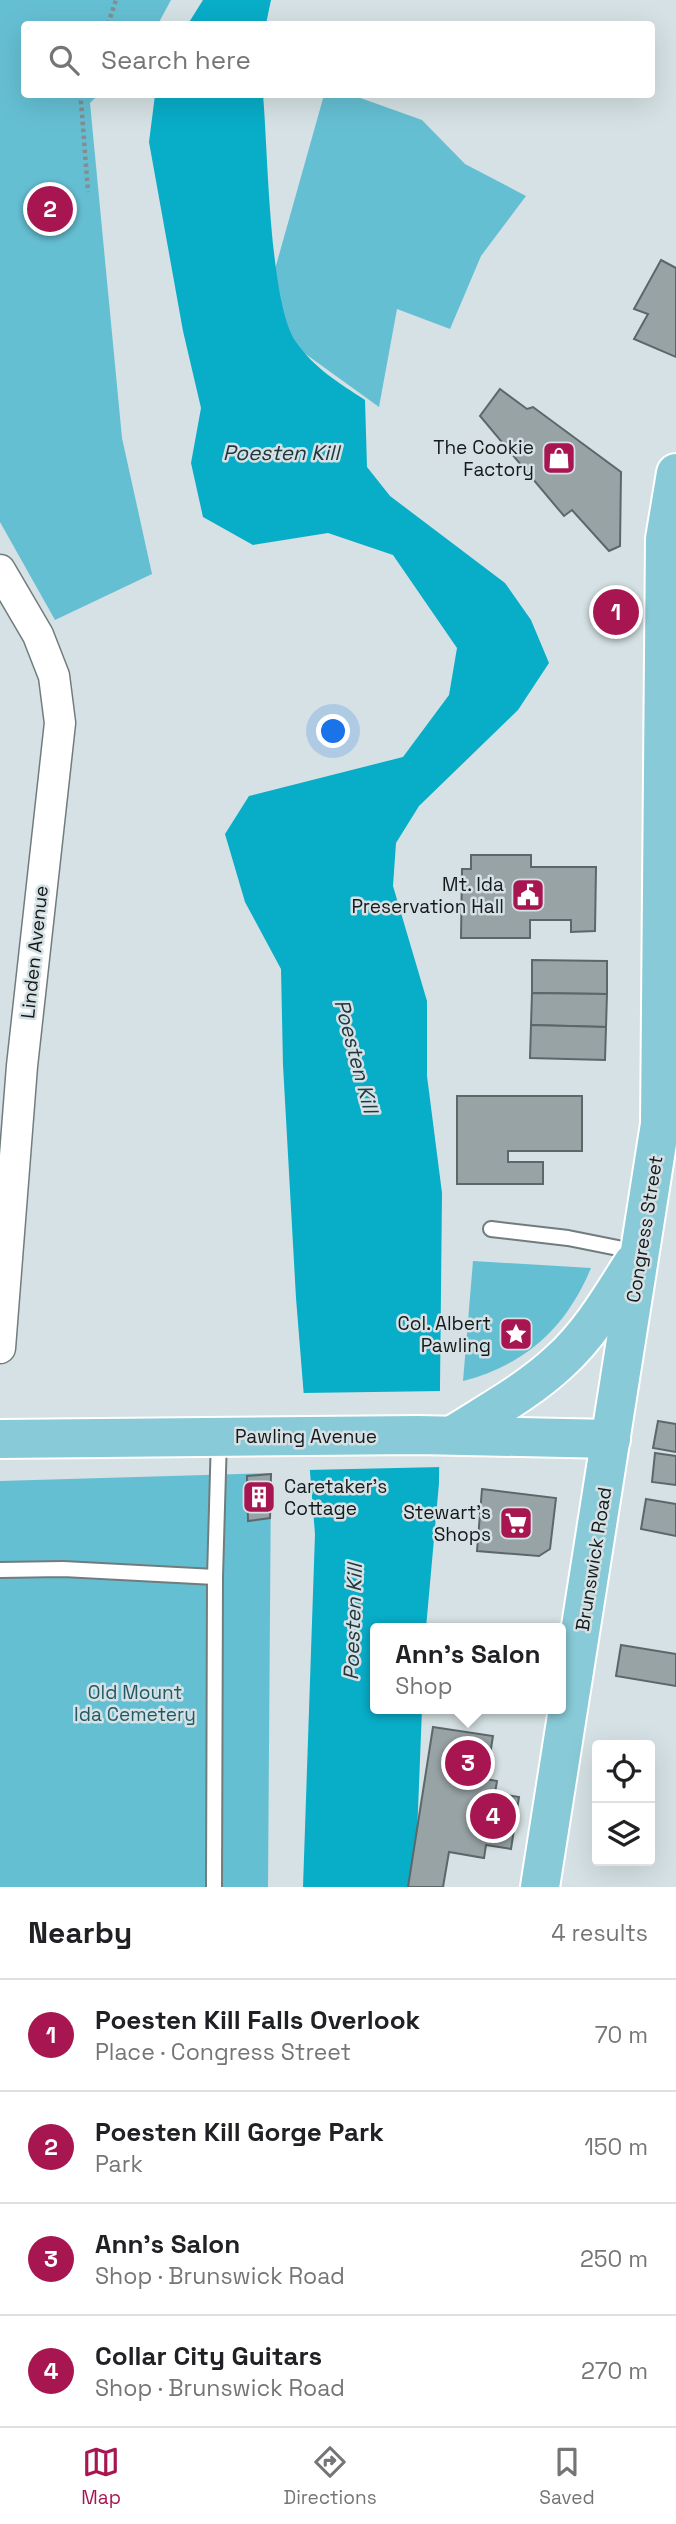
<!DOCTYPE html>
<meta charset="utf-8">
<style>
body{margin:0;font-family:"Space Grotesk",sans-serif;background:#f2f2f2;color:#202124}
.controls{position:absolute;right:21px;bottom:21px;display:grid;overflow:hidden;border-radius:7px;box-shadow:0 7px 28px #0002}
.controls button{width:63px;height:63px;display:grid;place-items:center;padding:0;border:0;border-bottom:2px solid #e0e0e0;background:#fff;color:#202124;font:35px sans-serif}
.you{position:absolute;left:334px;top:732px;width:24px;height:24px;margin:-18px;border:5px solid #fff;border-radius:50%;background:#1a73e8;box-shadow:0 0 0 10px #1a73e833}
.badge{display:grid;place-items:center;width:46px;height:46px;border-radius:50%;background:#a81652;color:#fff;font-size:23px;font-weight:700}
.pin{position:absolute;translate:-50% -50%;border:4px solid #fff;box-shadow:0 2px 7px #0006}
.popup{position:absolute;left:370px;top:1623px;width:196px;height:91px;box-sizing:border-box;display:grid;place-content:center;border-radius:7px;background:#fff;filter:drop-shadow(0 2px 5px #0005);font-size:23px;white-space:nowrap;color:#757577}
.popup b{font-size:26px;color:#202124}
.popup::after{content:'';position:absolute;left:50%;top:100%;margin-left:-14px;border:14px solid transparent;border-top-color:#fff}
.list{margin:0;padding:0;list-style:none}
h2{display:flex;justify-content:space-between;align-items:center;height:91px;margin:0;padding:0 28px;font-size:30px}
h2 small{font-size:23px;font-weight:400;color:#757577}
.list li{display:grid;grid-template-columns:46px 1fr auto;gap:21px;align-items:center;box-sizing:border-box;height:112px;padding:0 28px;border-top:2px solid #e0e0e0}
.list b{display:block;font-size:26px;white-space:nowrap}
.list p{margin:0;font-size:23px;white-space:nowrap;color:#757577}
.list em{font-size:23px;font-style:normal;color:#757577}
.icon{flex:none;width:38px;height:38px;fill:none;stroke:currentColor;stroke-width:2;stroke-linecap:round;stroke-linejoin:round}
.map{position:relative;flex:none;width:676px;height:1887px;overflow:hidden}
.search{position:absolute;background:#fff;box-shadow:0 7px 28px #0002;left:21px;right:21px;top:21px;height:77px;display:flex;align-items:center;gap:18px;box-sizing:border-box;padding:0 24px;border-radius:7px;color:#757577;font-size:26px}
.sheet{height:539px;background:#fff}
nav{display:flex;justify-content:space-around;align-items:center;box-sizing:border-box;height:98px;border-top:2px solid #e0e0e0;background:#fff;font-size:19px;color:#757577}
nav a{display:grid;justify-items:center;gap:4px}
nav .on{color:#a81652}
.map>svg:first-child{display:block}
.green{fill:#65bfd3}
.water{fill:#08adc8}
.pier{fill:#d5e1e4}
.building{fill:#98a3a6;stroke:#5c6769;stroke-width:2}
.lines{fill:none;stroke-linecap:round;stroke-linejoin:round}
.service-casing{stroke:#717c7e;stroke-width:18}
.minor-casing{stroke:#717c7e;stroke-width:33}
.primary-casing{stroke:#fff;stroke-width:42}
.path{stroke:#848d8f;stroke-width:4.5;stroke-dasharray:3.5 3.5;stroke-linecap:butt}
.service{stroke:#fff;stroke-width:14}
.minor{stroke:#fff;stroke-width:30}
.primary{stroke:#88cad7;stroke-width:38}
.labels{text-anchor:middle;stroke-width:5;stroke-linejoin:round;paint-order:stroke}
.poi-label{font-size:19px;fill:#15191a;stroke:#d5e1e4;text-anchor:end}
.street-label{font-size:19px;fill:#15191a;stroke:#d5e1e4}
.park-label{font-size:19px;fill:#225964;stroke:#d5e1e4}
.water-label{font-size:21px;font-style:italic;fill:#22383e;stroke:#d5e1e4}
</style>
<div class="map">
<svg width="676" height="1887" viewBox="0 0 676 1887">
<rect width="100%" height="100%" fill="#d5e1e4"/>
<!-- green -->
<g class="green">
<path d="M0,0H171L158,24H24V94L98,95L90,103L122,438L152,574L55,620L0,522Z"/>
<path d="M324,95H352L422,120L465,164L526,196L481,256L450,329L397,309L379,407L264,324L268,294Z"/>
<path d="M473,1261L591,1268C566,1328 525,1365 463,1381Z"/>
<path d="M271,1473L268,1887H0V1481Z"/>
</g>
<!-- water -->
<g class="water">
<path d="M203,0H271L266,24H188Z"/>
<path d="M155,95H263C268,148 269,304 296,342C314,368 339,383 365,400L367,467L390,496L505,583L531,620L549,663L518,710L419,806L396,843L393,886L427,1001V1076L442,1193L439,1483L426,1628H375V1709H422L416,1860L412,1887H303L315,1534L296,1298L283,1065L281,969L245,902L225,834L249,796L403,757L449,695L457,648L393,555L328,533L253,545L203,517L191,463L201,408L183,331L149,142Z"/>
</g>
<!-- pier -->
<path class="pier" d="M443,1391L442,1467L307,1470L302,1393Z"/>
<!-- building -->
<g class="building">
<path d="M661,260L676,268V357L634,339L648,314L634,309Z"/>
<path d="M500,389L527,409L533,407L621,472L620,546L609,551L572,510L564,516L480,416Z"/>
<path d="M471,855H531V867H596L595,931L571,932V920H530V938H461L462,869H471Z"/>
<path d="M532,960L607,961V994L532,993Z"/>
<path d="M532,993L607,994L606,1027L531,1025Z"/>
<path d="M531,1025L606,1027L605,1060L530,1058Z"/>
<path d="M457,1096H582V1151H508V1162H543V1184H457Z"/>
<path d="M658,1421L676,1424V1452L653,1448Z"/>
<path d="M655,1453L676,1456V1485L652,1482Z"/>
<path d="M271,1474L270,1518L248,1521L247,1476Z"/>
<path d="M482,1489L556,1498L550,1549L539,1556L477,1551Z"/>
<path d="M646,1499L676,1504V1536L641,1529Z"/>
<path d="M621,1645L676,1654V1686L616,1676Z"/>
<path d="M433,1727L493,1736L486,1779L497,1781L495,1793L519,1797L511,1849L486,1845L484,1858L449,1852L443,1887H408Z"/>
</g>
<g class="lines">
<defs>
<g id="service">
<path d="M491,1229L568,1238L638,1252"/>
<path d="M0,1570L63,1569L215,1577"/>
<path d="M214,1887L215,1577L219,1437"/>
</g>
<path id="minor" d="M0,570L38,635L54,676L60,723L22,1066L0,1348"/>
<g id="primary">
<path d="M453,1435C489,1412 528,1391 559,1362C590,1334 611,1298 633,1263"/>
<path d="M0,1439L418,1435L611,1439"/>
<path d="M540,1887L660,1124L665,539L676,473"/>
</g>
</defs>
<!-- service casing -->
<use href="#service" class="service-casing"/>
<!-- minor casing -->
<use href="#minor" class="minor-casing"/>
<!-- primary casing -->
<use href="#primary" class="primary-casing"/>
<!-- path -->
<g class="path">
<path d="M108,24L116,0"/>
<path d="M83,94L81,101L88,192"/>
</g>
<!-- service -->
<use href="#service" class="service"/>
<!-- minor -->
<use href="#minor" class="minor"/>
<!-- primary -->
<use href="#primary" class="primary"/>
</g>
<!-- icons -->
<defs>
<symbol id="shop-square" viewBox="-11 -11 22 22"><rect x="-9" y="-9" width="18" height="18" rx="4" fill="#a81652" stroke="#d5e1e4"/><path d="M-5-2.5h2.3a2.7 3.5 0 0 1 5.4 0H5L5.5 6h-11ZM-1.5-2.5h3a1.5 2.3 0 0 0-3 0Z" fill="#fff"/></symbol>
<symbol id="civic-square" viewBox="-11 -11 22 22"><rect x="-9" y="-9" width="18" height="18" rx="4" fill="#a81652" stroke="#d5e1e4"/><path d="M-.6-6.5H3V-4.5H.6V-3L4-1V1h2V6H-6V1h2V-1L-.6-3ZM-1.2 2.5V6h2.4V2.5Z" fill="#fff"/></symbol>
<symbol id="sight-square" viewBox="-11 -11 22 22"><rect x="-9" y="-9" width="18" height="18" rx="4" fill="#a81652" stroke="#d5e1e4"/><path d="M0-6L1.8-2.2L6-1.7L2.9 1.2L3.7 5.4L0 3.3L-3.7 5.4L-2.9 1.2L-6-1.7L-1.8-2.2Z" fill="#fff"/></symbol>
<symbol id="building-square" viewBox="-11 -11 22 22"><rect x="-9" y="-9" width="18" height="18" rx="4" fill="#a81652" stroke="#d5e1e4"/><path d="M-4-6H4V6H1V3H-1V6H-4ZM-2.5-4.3h1.7v1.8h-1.7ZM.8-4.3h1.7v1.8H.8ZM-2.5-1h1.7V.8h-1.7ZM.8-1h1.7V.8H.8Z" fill="#fff"/></symbol>
<symbol id="supermarket-square" viewBox="-11 -11 22 22"><rect x="-9" y="-9" width="18" height="18" rx="4" fill="#a81652" stroke="#d5e1e4"/><path d="M-6-5.5h2.5l.6 2H6L4.5 2H-2.5L-4.4-4H-6ZM-1.5 3.2a1.3 1.3 0 1 0 .1 0ZM3 3.2a1.3 1.3 0 1 0 .1 0Z" fill="#fff"/></symbol>
</defs>
<g fill-rule="evenodd">
<use href="#shop-square" x="540" y="439" width="38" height="38"/>
<use href="#civic-square" x="509" y="876" width="38" height="38"/>
<use href="#sight-square" x="497" y="1315" width="38" height="38"/>
<use href="#building-square" x="240" y="1478" width="38" height="38"/>
<use href="#supermarket-square" x="497" y="1504" width="38" height="38"/>
</g>
<g class="labels">
<!-- poi labels -->
<g class="poi-label">
<text x="534" y="454">The Cookie<tspan x="534" dy="22">Factory</tspan></text>
<text x="504" y="891">Mt. Ida<tspan x="504" dy="22">Preservation Hall</tspan></text>
<text x="491" y="1330">Col. Albert<tspan x="491" dy="22">Pawling</tspan></text>
<text x="284" y="1493" text-anchor="start">Caretaker's<tspan x="284" dy="22">Cottage</tspan></text>
<text x="491" y="1519">Stewart's<tspan x="491" dy="22">Shops</tspan></text>
</g>
<!-- street labels -->
<g class="street-label">
<text transform="translate(34 952) rotate(-84)" y="7">Linden Avenue</text>
<text transform="translate(644 1229) rotate(-81)" y="7">Congress Street</text>
<text x="306" y="1443">Pawling Avenue</text>
<text transform="translate(593 1559) rotate(-81)" y="7">Brunswick Road</text>
</g>
<!-- park labels -->
<g class="park-label">
<text x="135" y="1699">Old Mount<tspan x="135" dy="22">Ida Cemetery</tspan></text>
</g>
<!-- water labels -->
<g class="water-label">
<text x="281" y="460">Poesten Kill</text>
<text transform="translate(356 1056) rotate(75)" y="7">Poesten Kill</text>
<text transform="translate(353 1622) rotate(-88)" y="7">Poesten Kill</text>
</g>
</g>
</svg>
<div class="controls">
<button><svg class="icon" aria-label="locate" viewBox="0 0 24 24"><circle cx="12" cy="12" r="6"/><path d="M12 2v4M12 18v4M2 12h4M18 12h4"/></svg></button>
<button><svg class="icon" aria-label="layers" viewBox="0 0 24 24"><path d="M12 4l9 5-9 5-9-5zM3 14l9 5 9-5"/></svg></button>
</div>
<div class="you"></div>
<div class="pin badge" style="left:616px;top:612px">1</div>
<div class="pin badge" style="left:50px;top:209px">2</div>
<div class="pin badge" style="left:468px;top:1763px">3</div>
<div class="popup"><b>Ann's Salon</b>Shop</div>
<div class="pin badge" style="left:493px;top:1816px">4</div>
<div class="search"><svg class="icon" aria-label="search" viewBox="0 0 24 24"><circle cx="10" cy="10" r="6"/><path d="M15 15l6 6"/></svg>Search here</div>
</div>
<section class="sheet">
<h2>Nearby<small>4 results</small></h2>
<ul class="list">
<li><span class="badge">1</span><div><b>Poesten Kill Falls Overlook</b><p>Place · Congress Street</p></div><em>70 m</em></li>
<li><span class="badge">2</span><div><b>Poesten Kill Gorge Park</b><p>Park</p></div><em>150 m</em></li>
<li><span class="badge">3</span><div><b>Ann's Salon</b><p>Shop · Brunswick Road</p></div><em>250 m</em></li>
<li><span class="badge">4</span><div><b>Collar City Guitars</b><p>Shop · Brunswick Road</p></div><em>270 m</em></li>
</ul>
</section>
<nav>
<a class="on"><svg class="icon" aria-label="map" viewBox="0 0 24 24"><path d="M3 6l6-2 6 2 6-2v14l-6 2-6-2-6 2zM9 4v14M15 6v14"/></svg>Map</a>
<a><svg class="icon" aria-label="directions" viewBox="0 0 24 24"><path d="M12 3l9 9-9 9-9-9zM9 14v-3h6M13 9l2 2-2 2"/></svg>Directions</a>
<a><svg class="icon" aria-label="saved" viewBox="0 0 24 24"><path d="M7 4h10v16l-5-4-5 4z"/></svg>Saved</a>
</nav>
